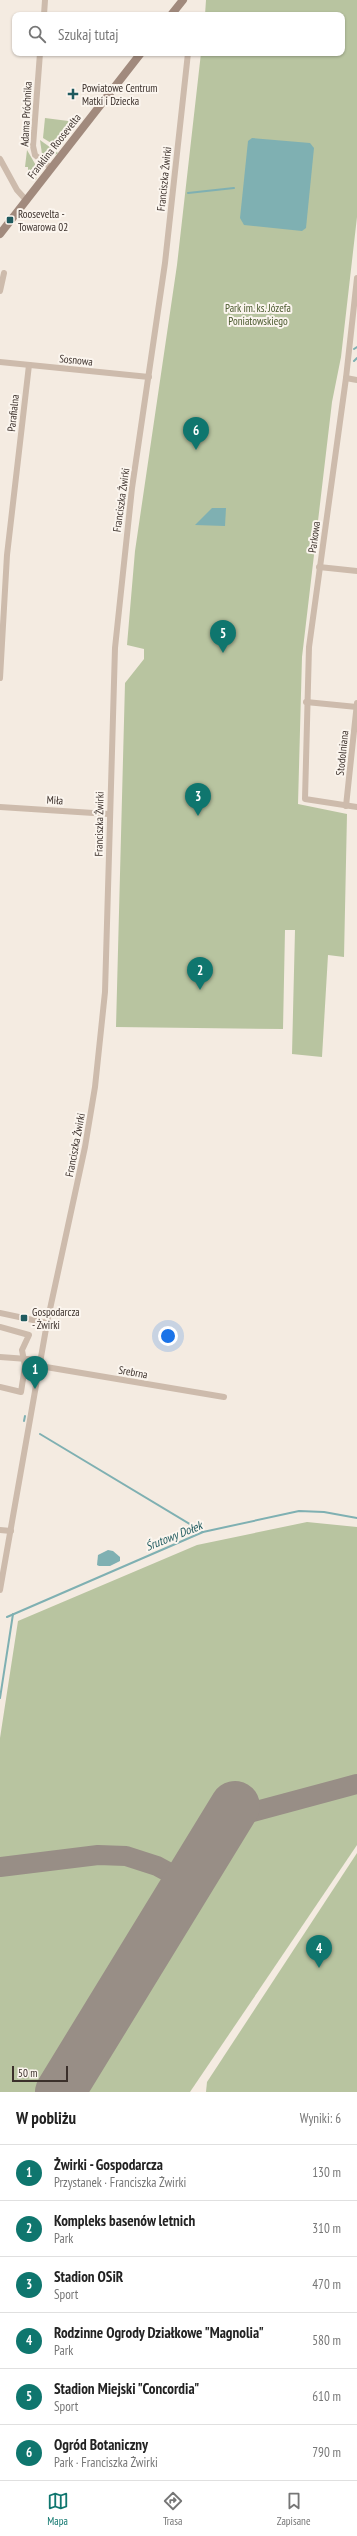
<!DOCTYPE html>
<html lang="pl">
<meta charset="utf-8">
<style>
body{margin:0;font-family:"PT Sans Narrow",sans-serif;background:#f2f2f2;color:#222}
.scale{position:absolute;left:12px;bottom:10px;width:56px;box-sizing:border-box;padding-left:4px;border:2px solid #3b302b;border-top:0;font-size:11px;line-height:14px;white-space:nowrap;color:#3b302b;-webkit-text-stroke:3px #fbf5ee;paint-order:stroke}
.you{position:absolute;left:168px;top:1336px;width:14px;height:14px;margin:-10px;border:3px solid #fff;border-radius:50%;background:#1a73e8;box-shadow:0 0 0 6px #1a73e833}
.badge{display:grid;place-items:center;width:26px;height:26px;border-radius:50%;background:#0f766e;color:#fff;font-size:13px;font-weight:700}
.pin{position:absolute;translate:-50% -33px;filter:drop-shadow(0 1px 2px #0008)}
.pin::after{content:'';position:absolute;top:21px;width:14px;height:12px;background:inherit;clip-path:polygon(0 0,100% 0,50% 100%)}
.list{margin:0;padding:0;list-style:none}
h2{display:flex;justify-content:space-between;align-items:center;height:52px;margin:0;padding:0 16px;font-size:17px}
h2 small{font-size:13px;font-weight:400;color:#767676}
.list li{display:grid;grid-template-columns:26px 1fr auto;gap:12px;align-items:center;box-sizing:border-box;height:56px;padding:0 16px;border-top:1px solid #e0e0e0}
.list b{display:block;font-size:15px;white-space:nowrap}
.list p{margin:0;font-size:13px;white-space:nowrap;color:#767676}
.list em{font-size:13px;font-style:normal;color:#767676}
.icon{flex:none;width:22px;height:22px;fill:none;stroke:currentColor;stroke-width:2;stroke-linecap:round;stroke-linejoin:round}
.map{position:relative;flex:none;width:357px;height:2092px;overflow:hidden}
.search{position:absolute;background:#fff;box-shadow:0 1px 3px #0004;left:12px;right:12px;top:12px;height:44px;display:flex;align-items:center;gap:10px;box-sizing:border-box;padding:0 14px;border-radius:8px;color:#767676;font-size:15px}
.sheet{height:388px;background:#fff}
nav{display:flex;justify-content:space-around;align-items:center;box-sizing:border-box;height:56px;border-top:1px solid #e0e0e0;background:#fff;font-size:11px;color:#767676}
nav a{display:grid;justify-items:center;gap:2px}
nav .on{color:#0f766e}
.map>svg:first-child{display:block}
.green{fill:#b8c4a0}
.water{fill:#7fb0b2}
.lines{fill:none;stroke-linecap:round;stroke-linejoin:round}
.stream{stroke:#7fb0b2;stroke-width:2}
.taxiway{stroke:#988e86;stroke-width:20}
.runway{stroke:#988e86;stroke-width:50}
.street{stroke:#cdbbac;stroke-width:6}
.secondary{stroke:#a18a7d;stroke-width:8}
.poi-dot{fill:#1f5a5e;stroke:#fbf5ee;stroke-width:1.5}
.labels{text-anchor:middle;stroke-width:4;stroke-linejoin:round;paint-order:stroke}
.poi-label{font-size:11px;fill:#3b302b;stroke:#fbf5ee;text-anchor:start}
.street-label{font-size:11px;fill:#3b302b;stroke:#fbf5ee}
.park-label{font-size:11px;fill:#4a5a2e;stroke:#fbf5ee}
.water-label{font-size:12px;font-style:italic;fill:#1f5a5e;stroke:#fbf5ee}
</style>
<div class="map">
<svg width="357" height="2092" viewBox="0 0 357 2092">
<rect width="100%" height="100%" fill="#f4ebe1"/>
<!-- green -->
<g class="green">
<path d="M206,0H357V217L341,357L332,402L302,657L298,804L347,814L344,957L328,955L322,1057L292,1054L295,930H285L283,1029L116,1027L125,683L144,659V649L127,645L135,551L177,265L201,53H342V15H205Z"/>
<path d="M45,118L76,122L56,146L43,138Z"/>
<path d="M40,140L58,153L57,154L48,156L42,154Z"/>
<path d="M27,150L38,169L36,180L28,174V167H25Z"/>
<path d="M307,1522L357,1527V1776L252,1805L226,1790L184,1874L146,1853L113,1846L0,1859V1738L18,1621L197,1545Z"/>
<path d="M357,1791V1845L190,2092H76L245,1820Z"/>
<path d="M357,1853V2092H206L207,2082Z"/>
<path d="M118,1859C137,1862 159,1867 172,1882L173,1892L46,2092H0V1871Z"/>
</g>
<!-- water -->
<g class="water">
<path d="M252,138L310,143L314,148L306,228L302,231L244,225L240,218L248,141Z"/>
<path d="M212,508H226L225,526L195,525Z"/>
<path d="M108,1550L113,1551L120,1557V1561L110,1566H99L97,1565L98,1555Z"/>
</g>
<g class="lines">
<!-- stream -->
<g class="stream">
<path d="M188,193L234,188"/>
<path d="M354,349L357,347"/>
<path d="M354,361L357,358"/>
<path d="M24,1421L25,1416"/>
<path d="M40,1434L203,1532"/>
<path d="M7,1617L203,1532L299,1511L324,1512L357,1518"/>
<path d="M0,1698L13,1614"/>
</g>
<!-- taxiway -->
<g class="taxiway">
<path d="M227,1819L357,1784"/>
<path d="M0,1867L98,1855L126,1856L157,1866L181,1879L184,1887"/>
</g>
<!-- runway -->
<path class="runway" d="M60,2092L235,1806"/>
<!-- street -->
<g class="street">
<path d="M44,15L45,0"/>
<path d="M40,53L33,146L35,155L51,168"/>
<path d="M0,159L17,190L26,200"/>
<path d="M357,278L346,378L309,647L305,799L357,807"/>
<path d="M0,291L4,273"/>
<path d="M0,362L149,377"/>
<path d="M346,378L357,380"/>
<path d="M319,567L357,571"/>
<path d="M0,678L7,555L29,365"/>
<path d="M306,702L357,707"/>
<path d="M346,806L357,703"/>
<path d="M0,807L109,814"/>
<path d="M0,1313L47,1323"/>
<path d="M0,1327L29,1335L22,1350L25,1366L21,1392L0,1387"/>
<path d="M0,1357L41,1360"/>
<path d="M40,1366L224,1397"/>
<path d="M0,1530L11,1531"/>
<path d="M0,1590L47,1323L85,1147L95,1087L105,992L115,648L132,488L165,263L188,53"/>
</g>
<!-- secondary -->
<g class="secondary">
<path d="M171,15L183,0"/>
<path d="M0,234L141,53"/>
</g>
</g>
<!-- markers -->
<g class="poi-dot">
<path d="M71 88h4v4h4v4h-4v4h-4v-4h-4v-4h4z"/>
<rect x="6" y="216" width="8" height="8" rx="2"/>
<rect x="20" y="1314" width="8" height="8" rx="2"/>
</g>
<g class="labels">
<!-- poi labels -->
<g class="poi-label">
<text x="82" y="92">Powiatowe Centrum<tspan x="82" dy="13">Matki i Dziecka</tspan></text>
<text x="18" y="218">Roosevelta -<tspan x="18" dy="13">Towarowa 02</tspan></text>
<text x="32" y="1316">Gospodarcza<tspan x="32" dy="13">- Żwirki</tspan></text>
</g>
<!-- street labels -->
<g class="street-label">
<text transform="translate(26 114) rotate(-87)" y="4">Adama Próchnika</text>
<text transform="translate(54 146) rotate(-52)" y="4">Franklina Roosevelta</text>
<text transform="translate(164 179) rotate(-84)" y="4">Franciszka Żwirki</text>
<text transform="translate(76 360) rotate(6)" y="4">Sosnowa</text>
<text transform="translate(13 413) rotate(-84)" y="4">Parafialna</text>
<text transform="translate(121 500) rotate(-82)" y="4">Franciszka Żwirki</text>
<text transform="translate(314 537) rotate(-82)" y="4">Parkowa</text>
<text transform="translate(342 753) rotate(-84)" y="4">Stodolniana</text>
<text transform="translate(55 800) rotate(3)" y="4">Miła</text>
<text transform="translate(99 824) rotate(-89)" y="4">Franciszka Żwirki</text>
<text transform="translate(75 1145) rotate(-79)" y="4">Franciszka Żwirki</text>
<text transform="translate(133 1372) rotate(10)" y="4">Srebrna</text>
</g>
<!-- park labels -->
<g class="park-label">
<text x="258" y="312">Park im. ks. Józefa<tspan x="258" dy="13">Poniatowskiego</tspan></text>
</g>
<!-- water labels -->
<g class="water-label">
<text transform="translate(174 1536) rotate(-22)" y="4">Śrutowy Dołek</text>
</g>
</g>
</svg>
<div class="scale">50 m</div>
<div class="you"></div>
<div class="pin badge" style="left:35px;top:1389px">1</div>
<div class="pin badge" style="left:200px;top:990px">2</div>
<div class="pin badge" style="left:198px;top:816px">3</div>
<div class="pin badge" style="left:319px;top:1968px">4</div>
<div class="pin badge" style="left:223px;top:653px">5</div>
<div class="pin badge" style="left:196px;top:450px">6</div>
<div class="search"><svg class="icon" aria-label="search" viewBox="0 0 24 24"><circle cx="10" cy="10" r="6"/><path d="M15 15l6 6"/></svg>Szukaj tutaj</div>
</div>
<section class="sheet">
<h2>W pobliżu<small>Wyniki: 6</small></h2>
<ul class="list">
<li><span class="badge">1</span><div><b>Żwirki - Gospodarcza</b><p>Przystanek · Franciszka Żwirki</p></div><em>130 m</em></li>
<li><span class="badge">2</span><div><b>Kompleks basenów letnich</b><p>Park</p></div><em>310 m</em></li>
<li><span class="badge">3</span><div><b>Stadion OSiR</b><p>Sport</p></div><em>470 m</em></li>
<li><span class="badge">4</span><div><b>Rodzinne Ogrody Działkowe &quot;Magnolia&quot;</b><p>Park</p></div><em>580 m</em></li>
<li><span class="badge">5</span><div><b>Stadion Miejski &quot;Concordia&quot;</b><p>Sport</p></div><em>610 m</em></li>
<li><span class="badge">6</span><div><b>Ogród Botaniczny</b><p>Park · Franciszka Żwirki</p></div><em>790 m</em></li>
</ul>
</section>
<nav>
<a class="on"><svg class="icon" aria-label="map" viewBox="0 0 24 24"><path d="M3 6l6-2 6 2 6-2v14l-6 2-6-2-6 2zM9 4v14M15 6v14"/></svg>Mapa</a>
<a><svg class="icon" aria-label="directions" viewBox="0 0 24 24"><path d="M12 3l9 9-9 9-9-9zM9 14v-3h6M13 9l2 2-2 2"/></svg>Trasa</a>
<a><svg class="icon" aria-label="saved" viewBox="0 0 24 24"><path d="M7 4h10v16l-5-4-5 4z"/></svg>Zapisane</a>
</nav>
